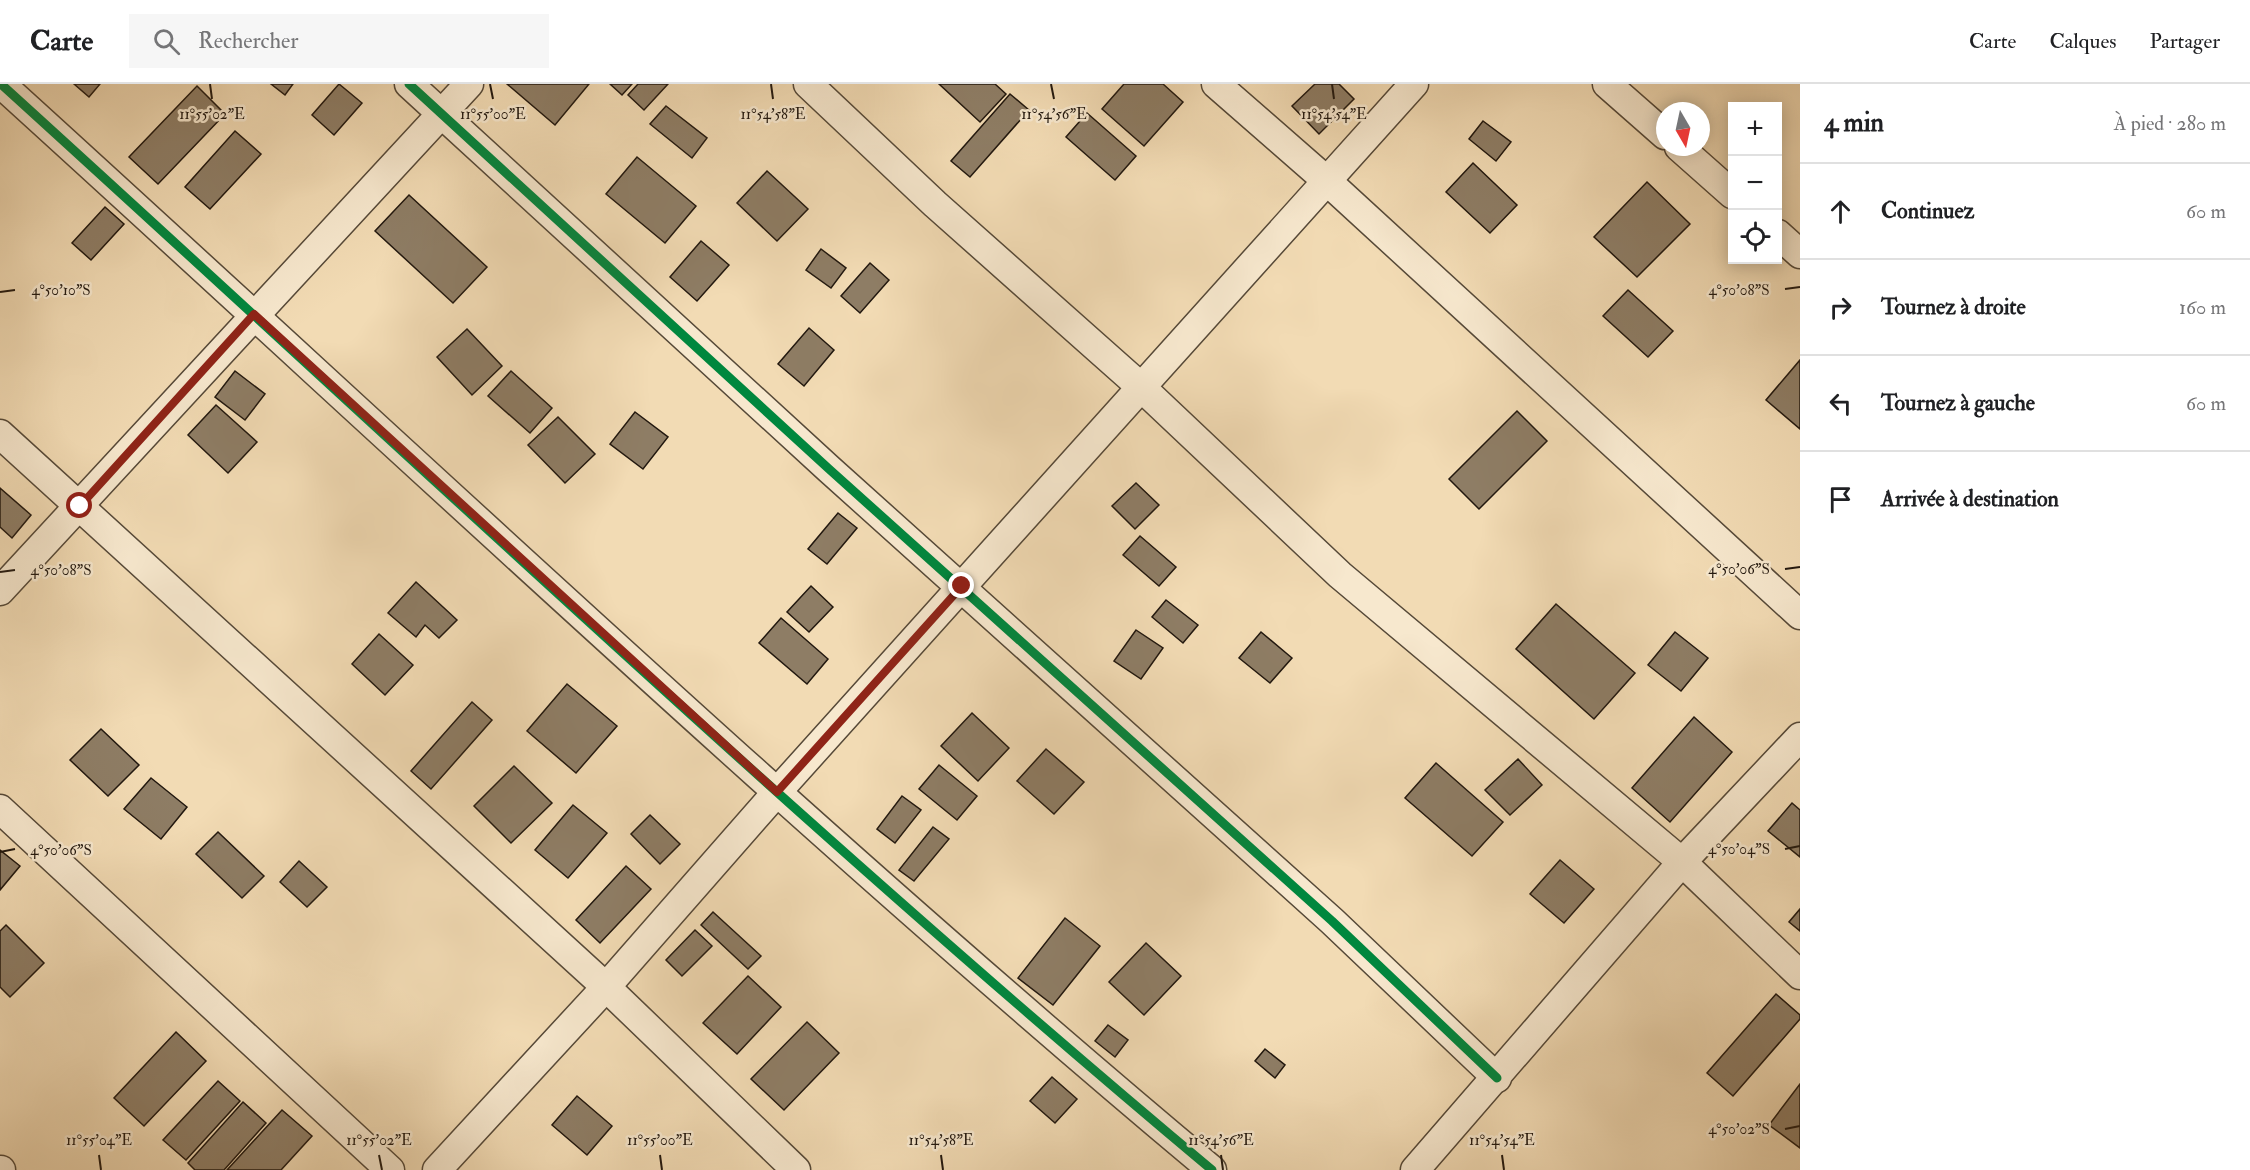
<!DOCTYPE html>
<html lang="fr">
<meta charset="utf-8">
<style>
body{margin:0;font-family:"IM FELL Double Pica",serif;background:#f6f6f6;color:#202124}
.controls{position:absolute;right:18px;top:18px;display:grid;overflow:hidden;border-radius:0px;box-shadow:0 3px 15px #0003}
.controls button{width:54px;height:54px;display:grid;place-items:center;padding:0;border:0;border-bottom:2px solid #e0e0e0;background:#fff;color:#202124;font:30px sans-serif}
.compass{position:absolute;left:1656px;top:18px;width:54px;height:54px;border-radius:50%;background:#fff;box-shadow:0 3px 15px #0003;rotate:171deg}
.stop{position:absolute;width:18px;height:18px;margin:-14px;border:4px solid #8f2418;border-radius:50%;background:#fff}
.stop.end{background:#8f2418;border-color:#fff;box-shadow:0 2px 6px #0008}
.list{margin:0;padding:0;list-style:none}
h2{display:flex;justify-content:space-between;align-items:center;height:78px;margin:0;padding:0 24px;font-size:26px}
h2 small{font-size:20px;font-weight:400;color:#757577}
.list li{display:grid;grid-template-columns:39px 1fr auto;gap:18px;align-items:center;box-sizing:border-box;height:96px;padding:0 24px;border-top:2px solid #e0e0e0}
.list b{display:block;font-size:22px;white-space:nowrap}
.list em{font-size:20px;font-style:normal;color:#757577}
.icon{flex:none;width:33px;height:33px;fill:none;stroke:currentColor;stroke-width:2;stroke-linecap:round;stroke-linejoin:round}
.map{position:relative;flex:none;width:1800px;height:1086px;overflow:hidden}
header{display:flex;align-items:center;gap:36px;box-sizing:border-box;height:84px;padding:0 30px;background:#fff;border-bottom:2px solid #e0e0e0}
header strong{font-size:28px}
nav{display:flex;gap:33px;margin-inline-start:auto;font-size:21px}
.search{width:420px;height:54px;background:#f6f6f6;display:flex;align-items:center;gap:15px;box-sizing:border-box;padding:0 21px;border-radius:0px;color:#757577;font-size:22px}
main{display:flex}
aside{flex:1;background:#fff}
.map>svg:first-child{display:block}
.building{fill:#8e7d65;stroke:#22180f;stroke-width:1.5}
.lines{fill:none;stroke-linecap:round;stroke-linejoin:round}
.minor-casing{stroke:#564938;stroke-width:31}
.minor{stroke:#f7e8ce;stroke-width:28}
.cycleway-casing{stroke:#f7e8ce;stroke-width:13}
.cycleway{stroke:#00873e;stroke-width:9}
.route{stroke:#8f2418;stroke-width:8}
.ticks{fill:none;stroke:#22180f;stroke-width:2}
.ticks-label{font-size:15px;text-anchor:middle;fill:#22180f;stroke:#f7e8ce;stroke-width:5;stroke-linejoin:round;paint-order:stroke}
</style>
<header>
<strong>Carte</strong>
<div class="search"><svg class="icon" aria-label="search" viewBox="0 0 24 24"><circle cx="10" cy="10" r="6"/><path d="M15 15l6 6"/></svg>Rechercher</div>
<nav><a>Carte</a><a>Calques</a><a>Partager</a></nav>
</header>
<main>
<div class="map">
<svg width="1800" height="1086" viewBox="0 0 1800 1086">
<rect width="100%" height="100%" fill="#f2dbb4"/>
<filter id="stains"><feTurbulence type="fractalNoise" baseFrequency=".00333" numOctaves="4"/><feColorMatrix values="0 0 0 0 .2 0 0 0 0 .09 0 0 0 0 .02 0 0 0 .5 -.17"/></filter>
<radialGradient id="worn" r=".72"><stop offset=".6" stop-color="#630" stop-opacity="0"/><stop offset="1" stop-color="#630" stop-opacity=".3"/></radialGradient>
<!-- building -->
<g class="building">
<path d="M74,0H100L89,13Z"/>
<path d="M271,0H293L285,11Z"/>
<path d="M339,0L362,19L334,51L312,31Z"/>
<path d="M507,0H589L555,41Z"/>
<path d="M610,0H632L622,11Z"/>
<path d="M638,0H668L644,26L628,11Z"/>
<path d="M939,0H995L1006,10L980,38Z"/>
<path d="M1124,0H1163L1183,18L1144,62L1102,25Z"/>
<path d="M1315,0H1339L1354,15L1319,50L1292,22Z"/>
<path d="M197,2L225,30L158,100L129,73Z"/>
<path d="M1010,10L1029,26L970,93L951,77Z"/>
<path d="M666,22L707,54L692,74L650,40Z"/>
<path d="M1087,29L1136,72L1115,96L1066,53Z"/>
<path d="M1483,37L1511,58L1496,77L1469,55Z"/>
<path d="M235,47L261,70L210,125L185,103Z"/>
<path d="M637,73L696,122L665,159L606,110Z"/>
<path d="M1473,79L1517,121L1490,149L1446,108Z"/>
<path d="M767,87L808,125L777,157L737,119Z"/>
<path d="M1647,98L1690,140L1637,193L1594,153Z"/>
<path d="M409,111L487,183L453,219L375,147Z"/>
<path d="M105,123L124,140L91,176L72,159Z"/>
<path d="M701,157L729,181L697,217L670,193Z"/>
<path d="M821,165L846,184L831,204L806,186Z"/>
<path d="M870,179L889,196L860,229L841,212Z"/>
<path d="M1628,206L1673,247L1648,273L1603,232Z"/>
<path d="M809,244L834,266L804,302L778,280Z"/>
<path d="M467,245L502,282L472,311L437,273Z"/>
<path d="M1800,276V345L1766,316Z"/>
<path d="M235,287L265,310L245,336L215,313Z"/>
<path d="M511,287L552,324L530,349L488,312Z"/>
<path d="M216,321L257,358L228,389L188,351Z"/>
<path d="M1517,327L1547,357L1479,425L1449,395Z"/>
<path d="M635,328L668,353L643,385L610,360Z"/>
<path d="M558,333L595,370L565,399L528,361Z"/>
<path d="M1136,399L1159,421L1135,445L1112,422Z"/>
<path d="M0,404L31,431L12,454L0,443Z"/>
<path d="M838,429L857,444L827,480L808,465Z"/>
<path d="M1140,452L1176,483L1159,502L1123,471Z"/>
<path d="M416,498L457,536L439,554L425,541L416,553L388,529Z"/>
<path d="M811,502L833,523L809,548L787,528Z"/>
<path d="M1166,516L1198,541L1183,559L1152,533Z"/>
<path d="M1556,520L1635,589L1594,635L1516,565Z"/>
<path d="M781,534L828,575L807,600L759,559Z"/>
<path d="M1136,546L1163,564L1141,595L1114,577Z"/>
<path d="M1261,548L1292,574L1270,599L1239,574Z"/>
<path d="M1675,548L1708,574L1681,607L1648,581Z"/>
<path d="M379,550L413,581L385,611L352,580Z"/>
<path d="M567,600L617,642L576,689L527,647Z"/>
<path d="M472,618L492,636L431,705L411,687Z"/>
<path d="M972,629L1009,664L978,697L941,662Z"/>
<path d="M1694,633L1732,668L1670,738L1632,704Z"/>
<path d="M101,645L139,681L108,712L70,676Z"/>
<path d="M1046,665L1084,698L1054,730L1017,697Z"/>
<path d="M1518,675L1542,701L1510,731L1485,706Z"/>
<path d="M1436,679L1503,738L1472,772L1405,714Z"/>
<path d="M939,681L977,712L957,736L919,705Z"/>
<path d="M514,682L552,719L511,759L474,722Z"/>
<path d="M151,694L187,723L161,755L124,725Z"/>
<path d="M902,712L921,726L895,759L877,745Z"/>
<path d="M1792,719L1800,726V773L1768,747Z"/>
<path d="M573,721L607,749L568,794L535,766Z"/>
<path d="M650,731L680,760L660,780L631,750Z"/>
<path d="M933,743L949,755L914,797L899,786Z"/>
<path d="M218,748L264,792L242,814L196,770Z"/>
<path d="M0,766L20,782L0,806Z"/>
<path d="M1560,776L1594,805L1564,839L1530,810Z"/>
<path d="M299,777L327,803L307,823L280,798Z"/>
<path d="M626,782L651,805L600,859L576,836Z"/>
<path d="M1800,825V847L1789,838Z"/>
<path d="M713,828L761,872L748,885L701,841Z"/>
<path d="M1065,834L1100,862L1053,921L1018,894Z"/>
<path d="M6,841L44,879L10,913L0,903V847Z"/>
<path d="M695,846L712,862L682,892L666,876Z"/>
<path d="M1146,859L1181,892L1144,931L1109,898Z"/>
<path d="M748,892L781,923L737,970L703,939Z"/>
<path d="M1776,910L1800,931V935L1733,1012L1707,989Z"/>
<path d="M807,938L839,969L784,1026L751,995Z"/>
<path d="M1108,941L1128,956L1115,973L1095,957Z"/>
<path d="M176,948L206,977L144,1042L114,1014Z"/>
<path d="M1265,965L1285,981L1275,994L1255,977Z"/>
<path d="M1052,993L1077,1015L1055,1039L1030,1017Z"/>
<path d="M218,997L240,1017L186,1076L163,1056Z"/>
<path d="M1800,1000V1064L1769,1041Z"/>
<path d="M577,1012L612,1042L587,1071L552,1041Z"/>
<path d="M243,1018L266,1039L224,1086H195L188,1079Z"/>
<path d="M282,1026L312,1052L281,1086H227Z"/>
</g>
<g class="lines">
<defs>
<g id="minor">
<path d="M1,0C402,364 796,738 1212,1086"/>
<path d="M409,0L829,385L1332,837L1497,994"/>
<path d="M808,0L935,120L1141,303L1340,491L1682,778L1800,891"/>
<path d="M1216,0L1327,97L1800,531"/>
<path d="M1607,0L1665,51"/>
<path d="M1679,63L1732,110"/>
<path d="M1778,150L1800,170"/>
<path d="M0,350L606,903L796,1086"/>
<path d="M0,507L469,0"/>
<path d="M0,725L390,1086"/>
<path d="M0,1086H1"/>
<path d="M437,1086L606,903L777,708L1414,0"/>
<path d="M1415,1086L1682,778L1800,653"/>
</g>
</defs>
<!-- minor casing -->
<use href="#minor" class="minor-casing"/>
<!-- minor -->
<use href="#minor" class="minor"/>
<defs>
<g id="cycleway">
<path d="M1,0C402,364 796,738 1212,1086"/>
<path d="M409,0L829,385L1332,837L1497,994"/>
</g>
</defs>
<!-- cycleway casing -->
<use href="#cycleway" class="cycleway-casing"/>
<!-- cycleway -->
<use href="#cycleway" class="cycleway"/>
</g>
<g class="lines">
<!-- route -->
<path class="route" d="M80,422L254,230L777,708L962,502"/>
</g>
<!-- ticks -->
<path class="ticks" d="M210,0L212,15M490,0L493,15M771,0L773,15M1051,0L1054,15M1332,0L1334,15M1785,205L1800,203M0,208L15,206M1785,485L1800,483M0,488L15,486M1785,765L1800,762M0,768L15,765M1785,1045L1800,1042M99,1071L101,1086M379,1071L382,1086M660,1071L662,1086M941,1071L943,1086M1221,1071L1223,1086M1502,1071L1504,1086"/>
<g class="ticks-label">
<text x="493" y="35">11°55'00"E</text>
<text x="1054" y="35">11°54'56"E</text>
<text x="212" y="35">11°55'02"E</text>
<text x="773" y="35">11°54'58"E</text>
<text x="1334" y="35">11°54'54"E</text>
<text x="1739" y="211">4°50'08"S</text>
<text x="61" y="211">4°50'10"S</text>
<text x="1739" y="490">4°50'06"S</text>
<text x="61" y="491">4°50'08"S</text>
<text x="1739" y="770">4°50'04"S</text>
<text x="61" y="771">4°50'06"S</text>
<text x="1739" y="1050">4°50'02"S</text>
<text x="99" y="1061">11°55'04"E</text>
<text x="379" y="1061">11°55'02"E</text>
<text x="660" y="1061">11°55'00"E</text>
<text x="941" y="1061">11°54'58"E</text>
<text x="1221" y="1061">11°54'56"E</text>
<text x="1502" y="1061">11°54'54"E</text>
</g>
<rect width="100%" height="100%" filter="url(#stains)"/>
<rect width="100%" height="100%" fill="url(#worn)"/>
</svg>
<div class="controls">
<button>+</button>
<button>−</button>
<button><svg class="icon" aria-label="locate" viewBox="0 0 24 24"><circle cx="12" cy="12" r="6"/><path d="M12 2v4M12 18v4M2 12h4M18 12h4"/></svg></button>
</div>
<svg class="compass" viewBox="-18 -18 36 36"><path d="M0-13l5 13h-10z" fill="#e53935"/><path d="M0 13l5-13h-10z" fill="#757577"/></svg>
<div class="stop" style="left:80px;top:422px"></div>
<div class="stop end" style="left:962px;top:502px"></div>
</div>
<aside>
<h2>4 min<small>À pied · 280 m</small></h2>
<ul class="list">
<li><svg class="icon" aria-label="ahead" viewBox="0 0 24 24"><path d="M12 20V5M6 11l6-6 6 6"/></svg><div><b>Continuez</b></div><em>60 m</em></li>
<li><svg class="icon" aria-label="right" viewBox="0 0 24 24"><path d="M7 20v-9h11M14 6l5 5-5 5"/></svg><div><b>Tournez à droite</b></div><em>160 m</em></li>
<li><svg class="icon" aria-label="left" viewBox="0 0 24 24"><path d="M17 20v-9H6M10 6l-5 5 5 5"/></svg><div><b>Tournez à gauche</b></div><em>60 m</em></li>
<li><svg class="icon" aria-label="arrive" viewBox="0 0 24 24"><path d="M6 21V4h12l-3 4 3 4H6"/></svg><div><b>Arrivée à destination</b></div></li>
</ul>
</aside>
</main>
